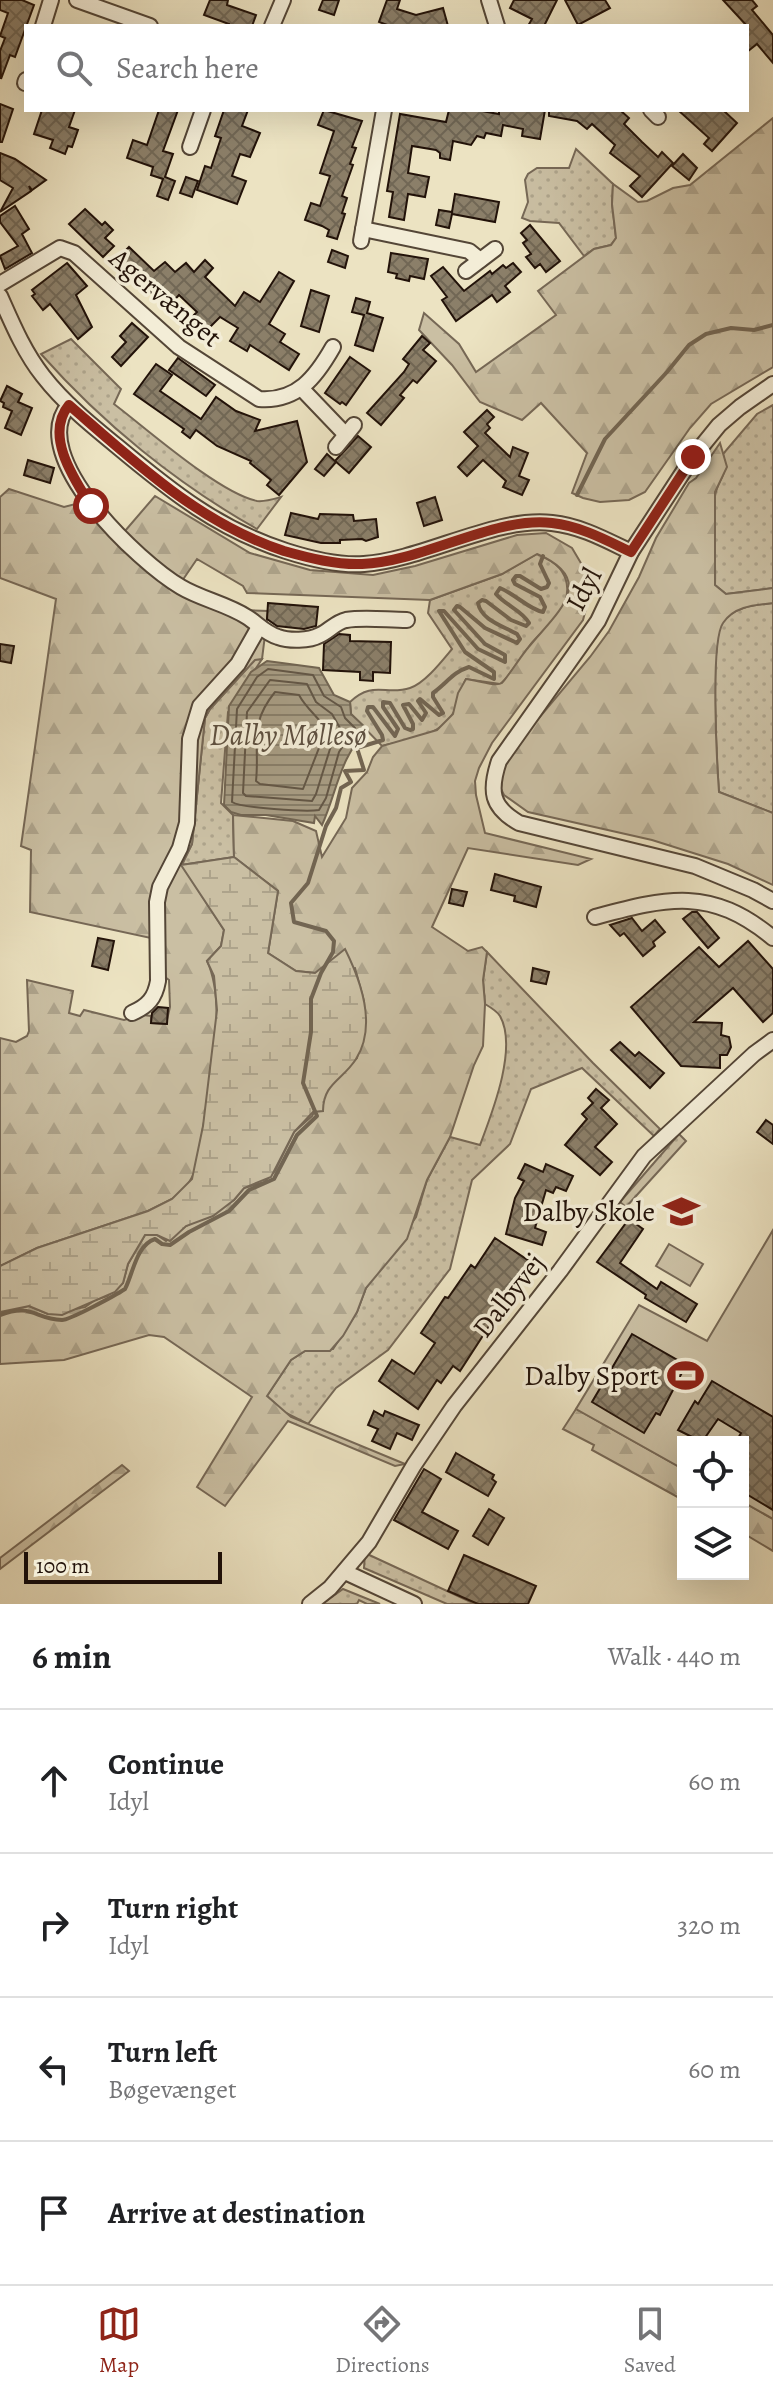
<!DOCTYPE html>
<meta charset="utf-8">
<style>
body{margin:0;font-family:Alegreya,serif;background:#f6f6f6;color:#202124}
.controls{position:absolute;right:24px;bottom:24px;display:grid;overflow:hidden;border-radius:0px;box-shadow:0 8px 32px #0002}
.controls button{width:72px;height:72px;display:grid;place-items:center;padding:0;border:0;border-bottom:2px solid #e0e0e0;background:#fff;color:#202124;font:40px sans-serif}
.scale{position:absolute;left:24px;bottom:20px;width:198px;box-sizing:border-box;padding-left:8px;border:4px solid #221209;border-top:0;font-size:22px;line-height:28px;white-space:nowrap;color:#221209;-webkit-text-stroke:6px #f3edd7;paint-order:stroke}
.stop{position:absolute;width:24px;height:24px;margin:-18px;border:6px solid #8f2418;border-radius:50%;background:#fff}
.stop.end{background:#8f2418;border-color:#fff;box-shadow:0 2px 8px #0008}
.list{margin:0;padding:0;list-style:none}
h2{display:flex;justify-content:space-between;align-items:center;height:104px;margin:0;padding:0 32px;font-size:34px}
h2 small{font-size:26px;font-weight:400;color:#757577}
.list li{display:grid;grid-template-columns:52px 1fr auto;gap:24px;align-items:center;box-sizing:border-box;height:144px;padding:0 32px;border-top:2px solid #e0e0e0}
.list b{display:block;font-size:30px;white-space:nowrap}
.list p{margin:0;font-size:26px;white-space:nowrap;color:#757577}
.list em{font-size:26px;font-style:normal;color:#757577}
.icon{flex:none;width:44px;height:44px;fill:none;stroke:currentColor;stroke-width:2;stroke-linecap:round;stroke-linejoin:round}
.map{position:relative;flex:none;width:773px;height:1604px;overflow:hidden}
.search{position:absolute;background:#fff;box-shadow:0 8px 32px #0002;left:24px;right:24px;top:24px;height:88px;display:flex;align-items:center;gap:20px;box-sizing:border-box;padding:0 28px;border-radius:0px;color:#757577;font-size:30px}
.sheet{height:680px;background:#fff}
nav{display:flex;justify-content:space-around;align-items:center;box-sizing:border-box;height:112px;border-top:2px solid #e0e0e0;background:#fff;font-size:22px;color:#757577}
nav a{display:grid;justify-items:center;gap:4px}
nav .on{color:#8f2418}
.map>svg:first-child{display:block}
.grass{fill:url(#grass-dots);stroke:#766856;stroke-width:2}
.forest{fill:url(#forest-firs);stroke:#766856;stroke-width:2}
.wetland{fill:url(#wetland-marsh);stroke:#766856;stroke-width:2}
.garden{fill:#cabfa3;stroke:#766856;stroke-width:2}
.water{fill:url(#water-rules);stroke:#726552;stroke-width:2}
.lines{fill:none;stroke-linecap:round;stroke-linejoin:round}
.shore{stroke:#645746;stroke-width:2}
.stream{stroke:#726552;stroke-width:4}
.building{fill:url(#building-cross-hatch);stroke:#221209;stroke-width:2}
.minor-casing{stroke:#544637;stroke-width:18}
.minor{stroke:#f3edd7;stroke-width:14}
.route{stroke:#8f2418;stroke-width:10}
.labels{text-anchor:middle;stroke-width:7;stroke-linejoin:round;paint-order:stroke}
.street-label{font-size:28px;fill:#221209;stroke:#f3edd7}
.poi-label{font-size:28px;fill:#221209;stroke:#f3edd7;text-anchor:end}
.water-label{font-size:30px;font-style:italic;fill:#5e5040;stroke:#f3edd7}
</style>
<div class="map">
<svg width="773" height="1604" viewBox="0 0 773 1604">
<defs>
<pattern id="grass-dots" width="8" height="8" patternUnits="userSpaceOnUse" patternTransform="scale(2)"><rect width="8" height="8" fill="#cabfa3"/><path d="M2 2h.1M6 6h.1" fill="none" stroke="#ada38b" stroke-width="1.8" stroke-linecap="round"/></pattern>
<pattern id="forest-firs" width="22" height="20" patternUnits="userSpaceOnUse" patternTransform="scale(2)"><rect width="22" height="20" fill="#cabfa3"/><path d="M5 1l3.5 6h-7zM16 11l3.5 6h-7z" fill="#ada38b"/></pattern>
<pattern id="wetland-marsh" width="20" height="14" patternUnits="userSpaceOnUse" patternTransform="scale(2)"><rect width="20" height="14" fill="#cabfa3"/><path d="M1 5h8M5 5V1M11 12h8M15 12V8" fill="none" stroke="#ada38b"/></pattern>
<pattern id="water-rules" width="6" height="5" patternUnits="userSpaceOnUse" patternTransform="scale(2)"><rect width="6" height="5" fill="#a79c83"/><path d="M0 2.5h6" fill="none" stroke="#887e69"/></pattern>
<pattern id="building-cross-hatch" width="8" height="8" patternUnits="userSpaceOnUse" patternTransform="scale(2)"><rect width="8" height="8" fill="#8b7f69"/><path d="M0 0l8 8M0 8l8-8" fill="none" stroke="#716755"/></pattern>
</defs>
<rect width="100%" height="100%" fill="#ece3c2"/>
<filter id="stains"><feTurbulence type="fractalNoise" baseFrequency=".0025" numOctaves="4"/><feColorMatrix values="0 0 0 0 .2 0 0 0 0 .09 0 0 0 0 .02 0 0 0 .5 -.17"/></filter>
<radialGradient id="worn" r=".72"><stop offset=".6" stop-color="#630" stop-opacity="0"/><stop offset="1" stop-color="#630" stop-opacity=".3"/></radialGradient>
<!-- grass -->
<g class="grass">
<path d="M576,149L613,184L612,204L616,238L611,245L594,249L584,256L559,223L530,221L522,218L528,202L525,180L528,174L537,168H569Z"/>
<path d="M71,339L121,389L114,404C147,429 219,493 257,501C265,502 274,499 281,497L257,529C177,484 102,423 41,354Z"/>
<path d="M773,405V588L726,594L715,585C716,557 712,522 715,496C718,477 729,477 723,454L757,414Z"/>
<path d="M537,554C568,565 576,590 557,617C549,627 538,635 530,645C523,654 508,679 500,684L466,679C460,690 458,707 452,715C439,737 405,740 382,746L351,714L350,702C373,680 386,696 410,688C425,683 442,661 452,649L428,613L430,600L502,574Z"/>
<path d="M773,603V813L719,792C717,764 710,642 722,623C734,606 755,605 773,603Z"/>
<path d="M255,659H262L228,712L221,803L233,815L234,857L181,865L192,844L205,718L210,709Z"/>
<path d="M487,952L593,1063L660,1129L654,1136L582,1068L531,1089L510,1144L472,1180L450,1269L388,1350L336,1388L308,1424L284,1412L267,1396L291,1360L305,1351L333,1349L357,1312L366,1288L416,1217L427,1180L450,1137L480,1145C492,1113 518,1048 500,1016C497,1011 490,1007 485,1004L483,980Z"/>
<path d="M679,1134L686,1141L626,1207L620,1202Z"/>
<path d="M365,1553L475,1604H447L364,1568Z"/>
<path d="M343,1589L380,1604H367L359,1600L357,1604H322Z"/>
</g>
<!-- forest -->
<g class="forest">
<path d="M773,118V367L711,404L690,428L645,492L629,500L600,502L583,498L572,493L587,453L541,403L522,420L480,402L452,365L419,330L424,313L459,344L476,372L556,315L538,291L594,249L611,245L616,238L612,204L613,184L638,202L647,201L673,188L690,185Z"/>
<path d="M720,443L727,467L715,492V585L726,594L773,588V603C755,605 734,606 723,623C710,642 717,764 719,792L773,813V885L728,864L652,840L528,812L504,795L501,789L503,769L513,749L590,657L609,631L639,577L656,538L689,483L696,478Z"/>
<path d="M9,489L64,507L91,500L125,531L155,496L250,553L310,570L373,575L415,566L517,535L546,533L572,548L588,575L590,594L583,620L492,743L479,768L475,781L476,795L485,833L591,859L578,865L468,848L432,927L468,951L482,947L487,952L483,980L485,1004L483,1046L474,1065L450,1137L427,1180L407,1239L366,1288L357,1312L343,1336L330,1351H305L291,1360L267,1396L291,1417L405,1464L395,1466L288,1421L225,1506L197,1487L252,1397L164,1337L149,1335L64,1360L0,1364V1312L29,1306L48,1314L85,1307L95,1300L107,1296L123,1283L128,1264L145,1235H157L166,1241L186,1226L234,1200L244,1188L264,1182L275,1171L294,1132L312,1116L326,1090L357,1058L365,1019L364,1001L355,968L316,973L296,971L268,953L278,891L234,857L233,815L293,821L316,831L322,857L346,818L352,788L367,772L373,757L382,746L437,730L453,714L458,693L466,679C475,680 496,687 502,683C505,681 523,653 528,648C553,616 601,581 537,554L502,574L430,600L247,593L243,586L197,559L182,581L245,610L268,611L262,659L255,660L210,709L205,718L192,844L182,865L224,930L221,946L207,961C231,1011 203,1112 197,1168L186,1188L172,1199L148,1211L37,1248L0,1266V1038L16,1042L27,1036L29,1031L27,980L73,991L69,1013L80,1016L84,1010L124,1020L143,1015L151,1016V1023L166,1024L170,1007L169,980L165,977V941L30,912L31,850L21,846L56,599L0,578V497Z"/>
<path d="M576,1409L683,1469V1500L592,1450L594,1445L563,1429Z"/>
<path d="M122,1465L129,1471L0,1569V1558Z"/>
<path d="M743,1502L773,1519V1551L743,1533Z"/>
</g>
<!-- wetland -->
<path class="wetland" d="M234,857L278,891L268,953L296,971L315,973L345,949C361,981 377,1026 356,1059C343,1080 323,1083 323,1111L313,1112L294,1132L271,1177L244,1188L234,1200L213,1216L186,1226L170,1241L157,1235H145L128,1264L123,1283L115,1292L62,1315L48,1314L29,1306L0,1312V1266L37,1248L148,1211L172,1199L192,1179L203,1126L217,1010L214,976L207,961L221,946L224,930L181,865Z"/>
<!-- garden -->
<g class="garden">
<path d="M773,1230V1519L743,1502V1442H683V1469L576,1409L639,1305L707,1341Z"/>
<path d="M669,1244L703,1264L690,1286L656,1266Z"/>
</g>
<!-- water -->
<path class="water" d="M267,661L319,668L334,695L350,702L351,714L368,730C340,755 337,792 322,825L315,816L314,823L266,815H241L231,812L224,805L229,706L251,672Z"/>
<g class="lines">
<!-- shore -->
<g class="shore">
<path d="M268,669L313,675L324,696L341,707L345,718L355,728L339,752L326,798L319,810C306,812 241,808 232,802L237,709L257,677Z"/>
<path d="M270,680L307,684L316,702L332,714L340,728L330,749L316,794L312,801L246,796L243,793L247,712Z"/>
<path d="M275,692L299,695C307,710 321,719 326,730L303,789L260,784L256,781C260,744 248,725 275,692Z"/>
</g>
<!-- stream -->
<g class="stream">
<path d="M577,495L605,439L667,372L689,345L706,334L731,328L754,330L773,325"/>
<path d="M0,1315C33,1303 34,1319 62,1320C70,1320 116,1295 125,1289C133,1274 136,1245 155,1239L162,1244L170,1245L189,1232L229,1211L249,1190L274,1179L297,1135L317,1116L303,1083L311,1032V999L321,973L333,952L334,941L326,931L294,922L291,903L308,883L326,826L336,808L341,788L351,782L345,771L364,770L357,748L383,740L382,735L367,711L368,707H373L395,736L398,729L383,707V702L390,703L405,728L410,730L413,729V724L403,705L409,704L422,720L426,713L418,701L420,699L439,715L443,713L433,697V693C447,683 453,672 469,667L494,679V672L465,652L439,611H444L478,649L505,662V655L485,644L454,610L457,606L460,607L485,628L517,643L520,639L517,634C503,626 481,620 478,603L482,600L486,601L511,620L526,626L529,623C523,611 505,605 496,594L500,588C515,594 530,610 543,612L545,607L540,597L515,584L513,580L516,576H520L541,589L547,587L549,583L540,564L543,556"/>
</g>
</g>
<!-- building -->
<g class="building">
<path d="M0,0H22L34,5L15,57L10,55L1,79L0,51L5,38L0,36L8,13L0,10Z"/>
<path d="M210,0H228L227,5L256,15L252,26H229V24L204,15Z"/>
<path d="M323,0H339L334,15L319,10Z"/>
<path d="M387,0H400L397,9L416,15L443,8L448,26H390L379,22Z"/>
<path d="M514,0H557L544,26H528L532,19L510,8Z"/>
<path d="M565,0H605L610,8L578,25Z"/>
<path d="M723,0H752L757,6L752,10L773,35V63L757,44L747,52V26Z"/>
<path d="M0,104L13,109L2,142H0Z"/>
<path d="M42,110H75L69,127L78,130L72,147L68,146L65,154L50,148L53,140L34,134Z"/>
<path d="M159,110H178L163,151L173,154L165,177L175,181L168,200L157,196L163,179L151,175L153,167L127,158L133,140L147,145Z"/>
<path d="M224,110H248L242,126L260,133L250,157L240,154L232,176L246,181L237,204L197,190L205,166L211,168L221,138L215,136Z"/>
<path d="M324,110L362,121L352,147L356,148L350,164L353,165L342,196L347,198L342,213L345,214L337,239L327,236L329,230L322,226L305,220L311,203L320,206L330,176L320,173L334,131L318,125Z"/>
<path d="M449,110H476L499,114V110H545L540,139L522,136L523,129L503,125L501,136L486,133L484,138L477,136L471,145L453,141L450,160L440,158V153L436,150L412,146L408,173L429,177L425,197L408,194L404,220L389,217L393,192L387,191L400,114L446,122Z"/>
<path d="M549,110H620L629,118L624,124L642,142L658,157L662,152L673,163L642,197L630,186L640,176L610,153L615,145L592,124L587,129L577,121L549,116Z"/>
<path d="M678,110H723L737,123L712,151L704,144L709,138Z"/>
<path d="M0,153L15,159L46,180L32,190L29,186L31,191L0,212L13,188L0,180Z"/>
<path d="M683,154L697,168L689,180L672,166Z"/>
<path d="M186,177L198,181L192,197L180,193Z"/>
<path d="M455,194L499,202L495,222L452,214L449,228L436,225L439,210L452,212Z"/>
<path d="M15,206L29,229L22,234L32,253L5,269L0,256L18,246L0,222V216Z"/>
<path d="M85,209L102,225L105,222L113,230L105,238L114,246L103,257L69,224Z"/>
<path d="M530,225L560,261L546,272L540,264L535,268L526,257L531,254L523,243L527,240L521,233Z"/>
<path d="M129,247L154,271L165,262L175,272L186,263L194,272L205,260L213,268L205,277L235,306L244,292L260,302L279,272L294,281L269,324L285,334L280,342L299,354L289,370L250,345L247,351L230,341L238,328L220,317L201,336L187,322L197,312L179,295L167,308L134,276L129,282L119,272L125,267L117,259Z"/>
<path d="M332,250L348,256L345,268L328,262Z"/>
<path d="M391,253L428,259L424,279L410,276L409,281L396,278L397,274L388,272Z"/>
<path d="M67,263L87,286L76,295L92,327L78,339L50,304L43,310L32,296L35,294L32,290Z"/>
<path d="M513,263L521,272L505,286L510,292L497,302L492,295L456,321L442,300L447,297L431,276L443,267L464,291L490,271L492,274L503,265L506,268Z"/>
<path d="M311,290L329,296L319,332L301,326Z"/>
<path d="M356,298L370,302L367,313L383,318L373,351L355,345L364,315L352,312Z"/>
<path d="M132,323L148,337L121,366L112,357L126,342L120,336Z"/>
<path d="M422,336L430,343L423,350L436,361L417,383L413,380L400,395L404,398L381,425L367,413L404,372L409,364L403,359Z"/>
<path d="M350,357L370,371L346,405L342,402L340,404L325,393Z"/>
<path d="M178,358L215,385L206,396L169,370Z"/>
<path d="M156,364L172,375L160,391L201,419L216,397L236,411L260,420L255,431L297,421L307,462L279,495L267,485L271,480L250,463L251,461L217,446L196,430L190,438L182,432L184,429L134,394Z"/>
<path d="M7,386L22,394L18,402L32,408L21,435L5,428L12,411L3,407L4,403L0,401Z"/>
<path d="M487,410L494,417L487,424L490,428L485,433L510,457L513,447L528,453L519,476L529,480L522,495L503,487L506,481L483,460L467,476L458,467L478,446L464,432Z"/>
<path d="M358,436L371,447L349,473L335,461Z"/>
<path d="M327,454L336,462L324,476L315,469Z"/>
<path d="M28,460L54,468L50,483L24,475Z"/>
<path d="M435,497L442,520L424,526L417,503Z"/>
<path d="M291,513L318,519L320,514L353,515L354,521L376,519L378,537L366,541L362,539L340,540V543H321L285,535Z"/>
<path d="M268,603L318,607L316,626L304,629L277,626L267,619Z"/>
<path d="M339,634L350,635V641L391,642L390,673L373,672V681L360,680V672L323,670L324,644Z"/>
<path d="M0,644L14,646L11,663L0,661Z"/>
<path d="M495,874L541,887L536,907L514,901L515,896L491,890Z"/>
<path d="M452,889L467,892L463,906L449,903Z"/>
<path d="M692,912H697L719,938L708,948L683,919Z"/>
<path d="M632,918L642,931L655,920L665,932L653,942L655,946L643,956L624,933L620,936L610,925Z"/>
<path d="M98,938L114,941L108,970L92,966Z"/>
<path d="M748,941L773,969V1013L763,1022L733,988L694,1022L722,1023L721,1035L729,1037L731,1047L727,1055H720V1068L681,1066L631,1007L699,947L719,967Z"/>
<path d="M533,968L549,972L546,984L531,981Z"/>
<path d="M158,1007L168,1008L167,1024L151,1023L152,1013Z"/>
<path d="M620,1042L635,1056L639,1052L664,1073L650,1088L611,1050Z"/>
<path d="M596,1089L609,1100L601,1108L617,1124L595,1147L612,1162L600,1175L565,1145L587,1119L582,1114L593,1103L588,1098Z"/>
<path d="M766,1120L773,1125V1144L757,1132Z"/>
<path d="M525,1164L543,1172L546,1164L573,1176L566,1191L556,1187L553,1193L546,1190L535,1228L546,1232L542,1245L506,1234L515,1198L524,1181L518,1178Z"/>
<path d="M629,1219L643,1229L620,1263L657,1289L661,1282L697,1304L686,1322L645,1298L646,1295L597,1262Z"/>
<path d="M495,1238L535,1265L523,1283L520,1285L517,1283L460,1371L453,1366L441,1383L437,1380L418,1409L379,1381L392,1360L414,1374L435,1343L421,1333L445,1297L448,1298L471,1265L475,1268Z"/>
<path d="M632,1334L686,1365L660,1415L656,1413L644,1433L592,1402Z"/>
<path d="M712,1381L773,1417V1510L743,1492V1442H736L741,1433L718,1419L702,1442L678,1430L695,1401L698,1404Z"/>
<path d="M374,1411L383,1416L385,1411L419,1425L412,1440L397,1433L390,1449L372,1441L378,1429L368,1425Z"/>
<path d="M456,1453L494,1475L492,1479L496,1482L488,1496L446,1472Z"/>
<path d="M424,1469L441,1479L422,1512L458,1531L448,1549L394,1520Z"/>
<path d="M489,1509L504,1518L488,1545L473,1536Z"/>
<path d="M464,1555L536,1586L528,1604H478L448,1591Z"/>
</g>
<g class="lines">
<defs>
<g id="minor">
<path d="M77,0L150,26"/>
<path d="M489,0L497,26"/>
<path d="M43,26L51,0"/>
<path d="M272,26L283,0"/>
<path d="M25,83L26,80"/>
<path d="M651,110L658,117"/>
<path d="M190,147L203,110"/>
<path d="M363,229L469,251L480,260"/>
<path d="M361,241L384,110"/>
<path d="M466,271L495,249"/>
<path d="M0,284L60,248L74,253L179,347L259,399C297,402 316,377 333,347"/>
<path d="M0,296C12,323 24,352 43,376C64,403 91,425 118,447C172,492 218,529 286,551C311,559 338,566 364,564C423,560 496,516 552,523C581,526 606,540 631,552"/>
<path d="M773,384L740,407L719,425L693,457L631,552L598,621L499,761C489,791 491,807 519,823L695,866L753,890L773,901"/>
<path d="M302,389L346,435"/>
<path d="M69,405C25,456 140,563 181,587C201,599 227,604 247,617C258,624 265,633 278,637C289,641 309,641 320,635C329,631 336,622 346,620C365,617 387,620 407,620"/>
<path d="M336,447L354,425"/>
<path d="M595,917C667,898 710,886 773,938"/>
<path d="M132,1013C148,1006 155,998 158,981L157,902L160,887L180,848L187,823L190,739L200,706L238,664L259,627"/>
<path d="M345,1572L414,1604"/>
<path d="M310,1604L330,1588L369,1542L414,1465L454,1406L560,1271L644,1156L754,1054L773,1040"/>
</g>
</defs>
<!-- minor casing -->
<use href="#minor" class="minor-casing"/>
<!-- minor -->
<use href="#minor" class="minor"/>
</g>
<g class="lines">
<!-- route -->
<path class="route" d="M91,506C74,479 44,435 69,405C136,463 199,523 284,551C309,558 336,565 362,564C423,562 494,516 552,523C580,526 606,540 631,552L693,457"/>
</g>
<!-- icons -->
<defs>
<symbol id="school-bare" viewBox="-9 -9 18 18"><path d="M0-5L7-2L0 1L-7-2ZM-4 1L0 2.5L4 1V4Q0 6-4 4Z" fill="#8f2418" stroke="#f3edd7" stroke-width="2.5" paint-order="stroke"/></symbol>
<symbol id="stadium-bare" viewBox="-9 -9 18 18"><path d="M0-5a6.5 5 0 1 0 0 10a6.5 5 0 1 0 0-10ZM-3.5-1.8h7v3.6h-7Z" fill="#8f2418" stroke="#f3edd7" stroke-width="2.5" paint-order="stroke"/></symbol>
</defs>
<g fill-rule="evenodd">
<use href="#school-bare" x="656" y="1186" width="51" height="51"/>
<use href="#stadium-bare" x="660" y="1350" width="51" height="51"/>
</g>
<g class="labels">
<!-- street labels -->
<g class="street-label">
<text transform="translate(166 297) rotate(40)" y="10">Agervænget</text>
<text transform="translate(583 589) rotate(-62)" y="10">Idyl</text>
<text transform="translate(508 1295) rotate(-52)" y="10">Dalbyvej</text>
</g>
<!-- poi labels -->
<g class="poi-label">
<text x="655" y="1221">Dalby Skole</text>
<text x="659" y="1385">Dalby Sport</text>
</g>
<!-- water labels -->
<g class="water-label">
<text x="288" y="745">Dalby Møllesø</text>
</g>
</g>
<rect width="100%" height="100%" filter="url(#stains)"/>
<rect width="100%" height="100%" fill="url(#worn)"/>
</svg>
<div class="controls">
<button><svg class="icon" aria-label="locate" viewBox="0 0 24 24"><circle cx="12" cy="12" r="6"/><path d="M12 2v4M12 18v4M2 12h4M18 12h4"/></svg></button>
<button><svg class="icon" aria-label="layers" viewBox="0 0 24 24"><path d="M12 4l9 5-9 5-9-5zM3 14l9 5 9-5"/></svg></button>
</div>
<div class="scale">100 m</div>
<div class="stop" style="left:91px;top:506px"></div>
<div class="stop end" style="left:693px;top:457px"></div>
<div class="search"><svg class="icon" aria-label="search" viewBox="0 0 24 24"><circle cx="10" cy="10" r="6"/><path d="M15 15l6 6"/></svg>Search here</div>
</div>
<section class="sheet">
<h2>6 min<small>Walk · 440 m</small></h2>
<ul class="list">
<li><svg class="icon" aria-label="ahead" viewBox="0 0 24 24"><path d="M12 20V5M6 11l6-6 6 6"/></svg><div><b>Continue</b><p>Idyl</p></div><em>60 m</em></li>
<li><svg class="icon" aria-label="right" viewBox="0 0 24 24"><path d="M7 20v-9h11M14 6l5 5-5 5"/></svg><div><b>Turn right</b><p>Idyl</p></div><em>320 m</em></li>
<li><svg class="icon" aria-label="left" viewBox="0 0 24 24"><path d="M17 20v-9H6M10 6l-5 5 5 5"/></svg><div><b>Turn left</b><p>Bøgevænget</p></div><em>60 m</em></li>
<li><svg class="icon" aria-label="arrive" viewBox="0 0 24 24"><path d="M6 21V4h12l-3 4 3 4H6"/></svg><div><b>Arrive at destination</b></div></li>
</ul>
</section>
<nav>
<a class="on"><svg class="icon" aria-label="map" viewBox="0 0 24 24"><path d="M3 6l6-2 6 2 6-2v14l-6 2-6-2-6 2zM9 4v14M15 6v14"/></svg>Map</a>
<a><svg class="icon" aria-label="directions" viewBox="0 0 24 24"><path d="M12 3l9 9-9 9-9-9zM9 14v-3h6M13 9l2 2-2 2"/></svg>Directions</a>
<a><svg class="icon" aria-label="saved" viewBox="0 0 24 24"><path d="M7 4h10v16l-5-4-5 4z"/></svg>Saved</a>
</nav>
